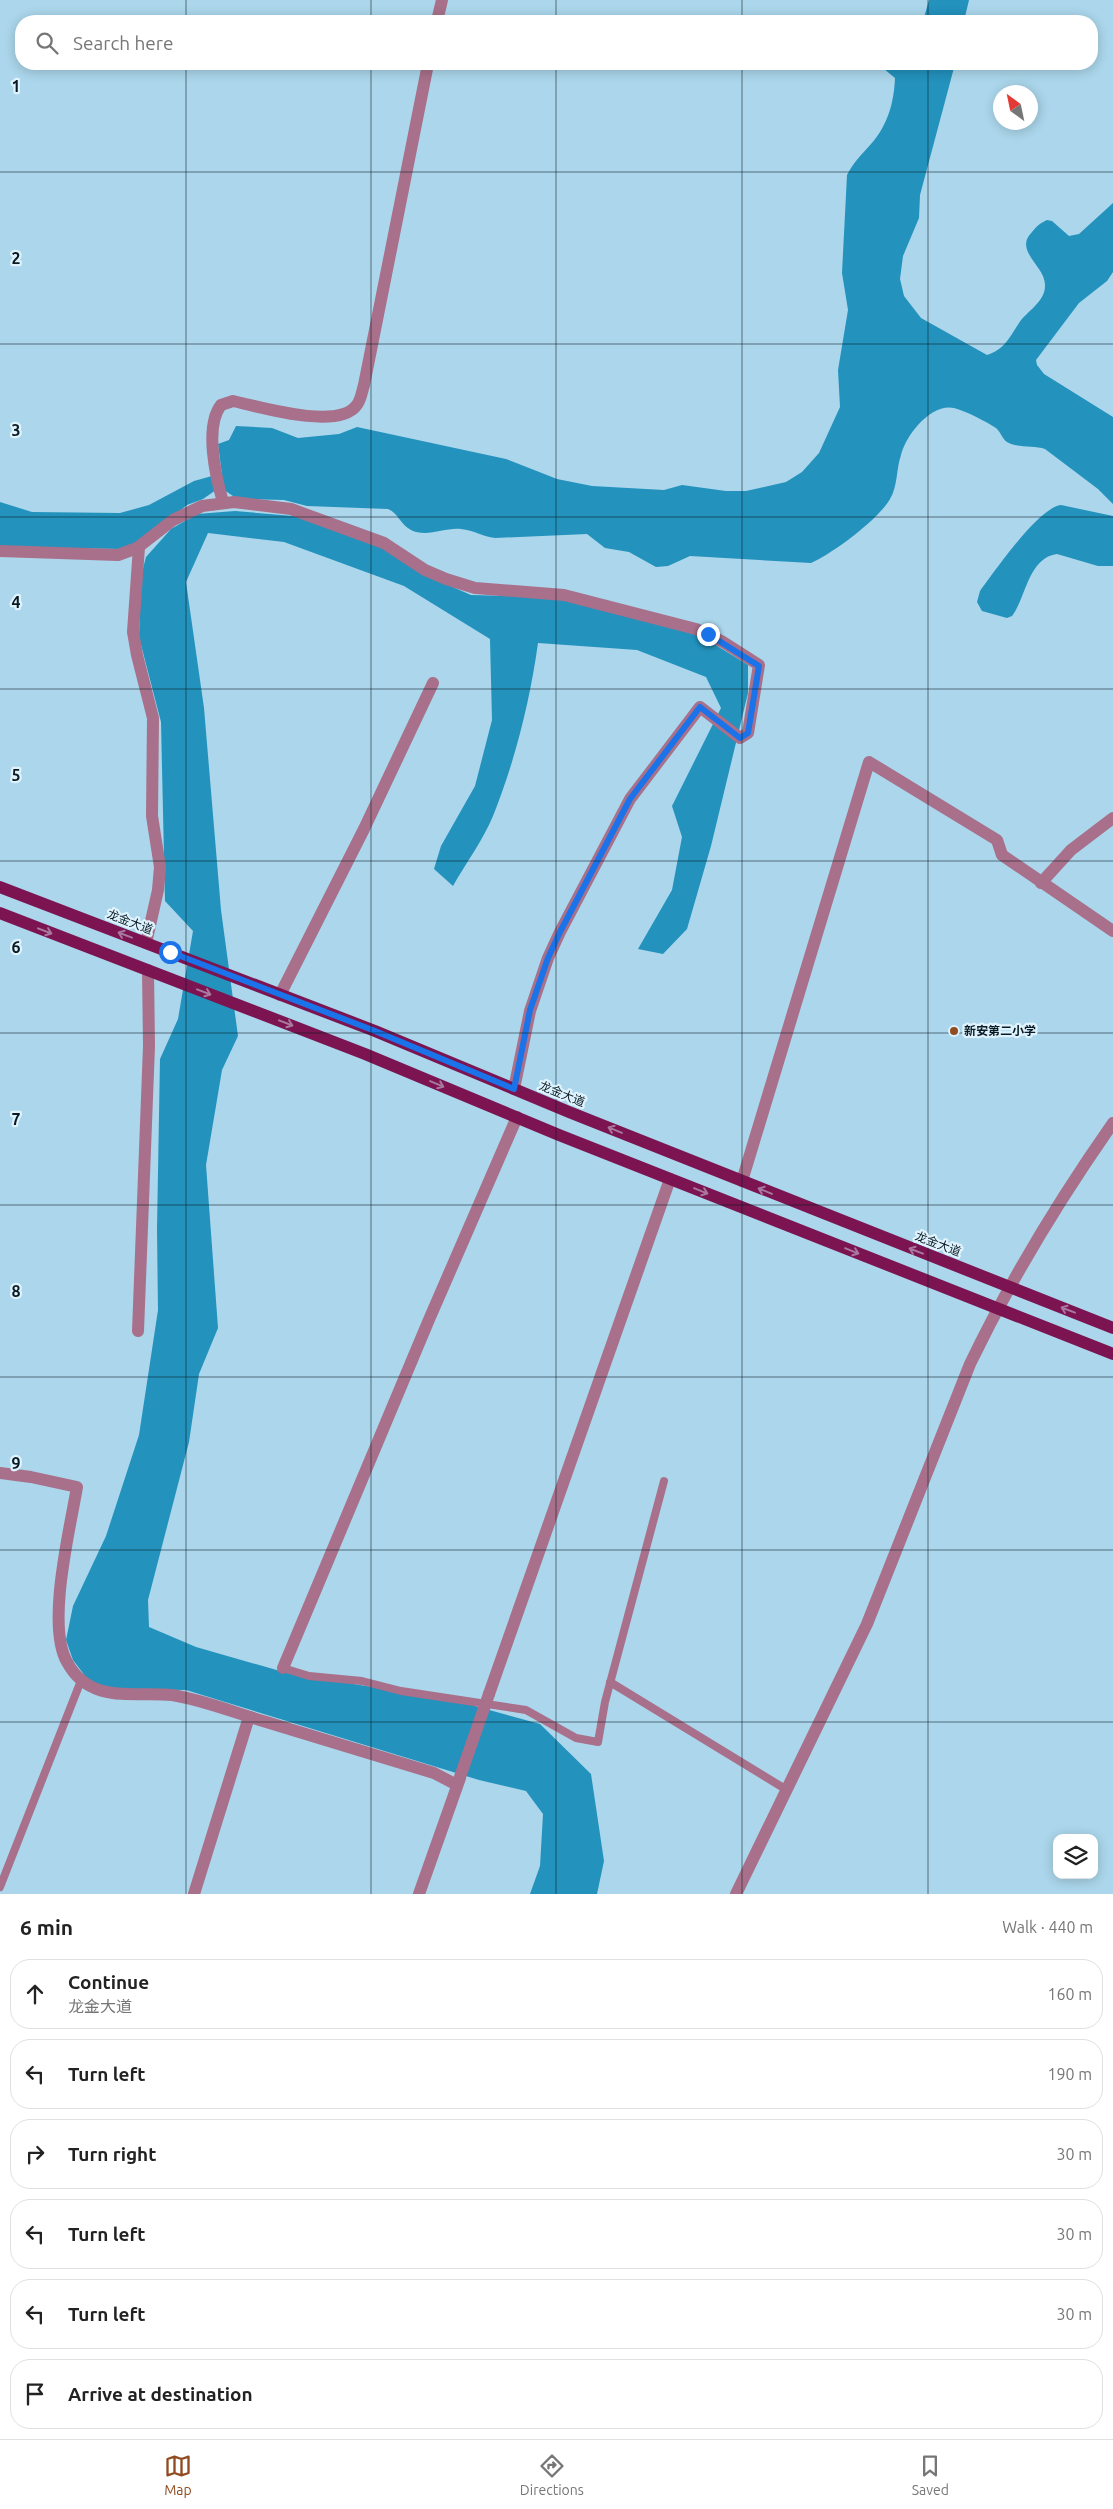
<!DOCTYPE html>
<meta charset="utf-8">
<style>
body{margin:0;font-family:Ubuntu,"Noto Sans SC",sans-serif;background:#f6f6f6;color:#222}
.controls{position:absolute;right:15px;bottom:15px;display:grid;overflow:hidden;border-radius:10px;box-shadow:0 2px 12px #0003}
.controls button{width:45px;height:45px;display:grid;place-items:center;padding:0;border:0;border-bottom:1px solid #e0e0e0;background:#fff;color:#222;font:25px sans-serif}
.compass{position:absolute;left:993px;top:85px;width:45px;height:45px;border-radius:50%;background:#fff;box-shadow:0 2px 12px #0003;rotate:327deg}
.stop{position:absolute;width:15px;height:15px;margin:-11px;border:4px solid #1a73e8;border-radius:50%;background:#fff}
.stop.end{background:#1a73e8;border-color:#fff;box-shadow:0 1px 5px #0008}
.list{margin:0;padding:0;list-style:none}
h2{display:flex;justify-content:space-between;align-items:center;height:65px;margin:0;padding:0 20px;font-size:21px}
h2 small{font-size:16px;font-weight:400;color:#767676}
.list li{display:grid;grid-template-columns:32px 1fr auto;gap:15px;align-items:center;box-sizing:border-box;height:70px;margin:0 10px 10px;padding:0 10px;border:1px solid #e0e0e0;border-radius:20px}
.list b{display:block;font-size:19px;white-space:nowrap}
.list p{margin:0;font-size:16px;white-space:nowrap;color:#767676}
.list em{font-size:16px;font-style:normal;color:#767676}
.icon{flex:none;width:28px;height:28px;fill:none;stroke:currentColor;stroke-width:2;stroke-linecap:round;stroke-linejoin:round}
.map{position:relative;flex:none;width:1113px;height:1894px;overflow:hidden}
.search{position:absolute;background:#fff;box-shadow:0 2px 12px #0003;left:15px;right:15px;top:15px;height:55px;display:flex;align-items:center;gap:12px;box-sizing:border-box;padding:0 18px;border-radius:20px;color:#767676;font-size:19px}
.sheet{height:545px;background:#fff}
nav{display:flex;justify-content:space-around;align-items:center;box-sizing:border-box;height:70px;border-top:1px solid #e0e0e0;background:#fff;font-size:14px;color:#767676}
nav a{display:grid;justify-items:center;gap:2px}
nav .on{color:#904c20}
.map>svg:first-child{display:block}
.water{fill:#2392bd}
.lines{fill:none;stroke-linecap:round;stroke-linejoin:round}
.service{stroke:#a8708a;stroke-width:8}
.minor{stroke:#a8708a;stroke-width:12}
.tertiary{stroke:#a8708a;stroke-width:12}
.primary{stroke:#7b1451;stroke-width:12}
.minor-bridge{stroke:#a8708a;stroke-width:12}
.oneway{stroke:#a8789f}
.route{stroke:#1a73e8;stroke-width:6}
.grid{fill:none;stroke:#0a1a22;stroke-width:1;stroke-opacity:0.55}
.poi-dot{fill:#904c20;stroke:#def3fe;stroke-width:2}
.labels{text-anchor:middle;stroke-width:4.5;stroke-linejoin:round;paint-order:stroke}
.street-label{font-size:12px;fill:#0a1a22;stroke:#def3fe}
.poi-label{font-size:12px;font-weight:bold;fill:#0a1a22;stroke:#def3fe;text-anchor:start}
.grid-label{font-size:16px;text-anchor:middle;font-weight:bold;fill:#0a1a22;stroke:#def3fe;stroke-width:4.5;stroke-linejoin:round;paint-order:stroke}
</style>
<div class="map">
<svg width="1113" height="1894" viewBox="0 0 1113 1894">
<rect width="100%" height="100%" fill="#abd6eb"/>
<!-- water -->
<g class="water">
<path d="M929,0H969L964,21H923Z"/>
<path d="M878,64H955L920,195L919,218L903,256L900,279L904,296L921,318L987,355C1004,350 1010,337 1019,323C1027,311 1045,302 1045,286C1046,266 1013,251 1032,232C1036,227 1040,223 1047,220L1052,221L1069,236L1079,234L1113,203V272L1107,281L1079,303L1036,360L1037,365L1044,374L1113,417V504L1098,489L1045,449C1034,445 1016,448 1007,442C1002,439 1001,432 996,428C985,421 966,411 954,408C931,403 906,435 901,455C896,469 898,486 890,499C879,519 832,554 811,563L690,556L668,566L656,567L629,552L605,548L587,534L495,538C483,537 474,530 461,529C445,527 427,538 411,530C401,525 398,513 388,509L307,506L284,500L244,499L233,496L224,490L218,444L229,440L236,426L272,428L298,438L339,434L357,427L506,459L557,479L592,486L664,490L682,485L726,491H746L786,482L802,472L819,453L840,407L838,370L848,310L842,273L847,175C853,163 862,154 871,144C888,125 894,102 895,78Z"/>
<path d="M212,476L216,490L203,499L187,505L144,540L121,549L0,547V502L32,512L120,513L149,505L194,481Z"/>
<path d="M1061,505L1113,516V566H1098L1057,554C1028,558 1026,598 1012,616L1007,618L982,611L977,602L980,591C994,572 1039,507 1061,505Z"/>
<path d="M235,511L305,517L377,544L425,575L471,595L556,597L701,636L748,665V693L711,846L687,929L663,954L638,949L672,890L682,837L672,806L721,708L706,677L637,650L538,643C530,701 515,761 493,816C483,840 466,863 453,886L434,869L441,846L475,786L492,720L490,639L404,586L284,542L208,533L186,582L204,708L221,910L238,1036L222,1070L206,1165L218,1328L199,1374L189,1442L148,1600L149,1627L196,1647L287,1673L457,1701L540,1724L591,1774L604,1861L597,1894H530L540,1866L543,1814L526,1791L479,1780L186,1690L95,1689L73,1660L66,1640L73,1606L106,1536L139,1435L158,1310L157,1229L160,1059L178,1019L193,931L165,901L161,722L139,637L141,576L146,557L171,529L197,514Z"/>
</g>
<g class="lines">
<!-- service -->
<g class="service">
<path d="M283,1668L309,1676L362,1681L401,1691L526,1710L576,1738L598,1742L605,1702L664,1481"/>
<path d="M610,1682L787,1790"/>
<path d="M0,1887L82,1678"/>
</g>
<!-- minor -->
<g class="minor">
<path d="M437,21L442,0"/>
<path d="M223,502C216,478 204,427 221,405L233,401C260,407 337,430 356,406C361,401 362,391 364,385L428,64"/>
<path d="M139,547L133,632L137,655L153,718L152,816L160,867L158,890L146,943"/>
<path d="M0,551L118,555L137,548L173,520L202,506L234,502L291,509L384,543L425,570L446,579L475,588L564,595L696,629L723,642L759,665L748,733L740,738L700,707L630,799L560,932L548,958L530,1011L514,1089"/>
<path d="M1041,883L1071,850L1113,818"/>
<path d="M280,995L364,829L433,683"/>
<path d="M742,1181L869,762L997,840L1002,855L1113,931"/>
<path d="M138,1331L149,1046L148,970"/>
<path d="M0,1473L31,1477L77,1487C70,1529 46,1625 67,1662C90,1705 134,1691 172,1695C200,1699 236,1713 263,1721C320,1738 377,1756 434,1773L457,1785"/>
<path d="M283,1668L428,1322L517,1117"/>
<path d="M489,1694L670,1179"/>
<path d="M194,1894L249,1717"/>
<path d="M419,1894L460,1778"/>
</g>
<!-- tertiary -->
<path class="tertiary" d="M736,1894L867,1624L970,1364C1011,1279 1059,1200 1113,1123"/>
<!-- primary -->
<g class="primary">
<path d="M0,887L375,1031L569,1112L1113,1328"/>
<path d="M0,913L365,1054L559,1135L1113,1354"/>
</g>
<!-- minor-bridge -->
<path class="minor-bridge" d="M460,1777L489,1694"/>
</g>
<!-- one-way arrows -->
<defs><path id="oneway-shaft" d="M-6 0H5M1.5-3L5.5 0L1.5 3" fill="none" stroke-width="1.6" stroke-linecap="round" stroke-linejoin="round" transform="scale(1.25)"/></defs>
<g class="oneway">
<use href="#oneway-shaft" transform="translate(45 931) rotate(21)"/>
<use href="#oneway-shaft" transform="translate(125 935) rotate(-159)"/>
<use href="#oneway-shaft" transform="translate(204 992) rotate(21)"/>
<use href="#oneway-shaft" transform="translate(286 1023) rotate(21)"/>
<use href="#oneway-shaft" transform="translate(437 1084) rotate(23)"/>
<use href="#oneway-shaft" transform="translate(615 1130) rotate(-158)"/>
<use href="#oneway-shaft" transform="translate(701 1191) rotate(22)"/>
<use href="#oneway-shaft" transform="translate(765 1191) rotate(-158)"/>
<use href="#oneway-shaft" transform="translate(852 1251) rotate(22)"/>
<use href="#oneway-shaft" transform="translate(916 1251) rotate(-159)"/>
<use href="#oneway-shaft" transform="translate(1068 1310) rotate(-159)"/>
</g>
<g class="lines">
<!-- route -->
<path class="route" d="M170,952L375,1031L514,1089L530,1010L548,958L560,932L630,799L700,707L740,738L748,733L759,666L708,634"/>
</g>
<!-- grid -->
<path class="grid" d="M186,0V21M371,0V21M556,0V21M742,0V21M928,0V21M186,64V1894M371,64V1894M556,64V1894M742,64V1894M928,64V1894M0,172H1113M0,344H1113M0,517H1113M0,689H1113M0,861H1113M0,1033H1113M0,1205H1113M0,1377H1113M0,1550H1113M0,1722H1113"/>
<!-- markers -->
<circle class="poi-dot" cx="954" cy="1031" r="5"/>
<g class="labels">
<!-- street labels -->
<g class="street-label">
<text transform="translate(130 922) rotate(21)" y="4">龙金大道</text>
<text transform="translate(562 1094) rotate(22)" y="4">龙金大道</text>
<text transform="translate(938 1244) rotate(21)" y="4">龙金大道</text>
</g>
<!-- poi labels -->
<g class="poi-label">
<text x="964" y="1035">新安第二小学</text>
</g>
</g>
<g class="grid-label">
<text x="16" y="92">1</text>
<text x="16" y="264">2</text>
<text x="16" y="436">3</text>
<text x="16" y="608">4</text>
<text x="16" y="781">5</text>
<text x="16" y="953">6</text>
<text x="16" y="1125">7</text>
<text x="16" y="1297">8</text>
<text x="16" y="1469">9</text>
</g>
</svg>
<div class="controls">
<button><svg class="icon" aria-label="layers" viewBox="0 0 24 24"><path d="M12 4l9 5-9 5-9-5zM3 14l9 5 9-5"/></svg></button>
</div>
<svg class="compass" viewBox="-18 -18 36 36"><path d="M0-13l5 13h-10z" fill="#e53935"/><path d="M0 13l5-13h-10z" fill="#767676"/></svg>
<div class="stop" style="left:170px;top:952px"></div>
<div class="stop end" style="left:708px;top:634px"></div>
<div class="search"><svg class="icon" aria-label="search" viewBox="0 0 24 24"><circle cx="10" cy="10" r="6"/><path d="M15 15l6 6"/></svg>Search here</div>
</div>
<section class="sheet">
<h2>6 min<small>Walk · 440 m</small></h2>
<ul class="list">
<li><svg class="icon" aria-label="ahead" viewBox="0 0 24 24"><path d="M12 20V5M6 11l6-6 6 6"/></svg><div><b>Continue</b><p>龙金大道</p></div><em>160 m</em></li>
<li><svg class="icon" aria-label="left" viewBox="0 0 24 24"><path d="M17 20v-9H6M10 6l-5 5 5 5"/></svg><div><b>Turn left</b></div><em>190 m</em></li>
<li><svg class="icon" aria-label="right" viewBox="0 0 24 24"><path d="M7 20v-9h11M14 6l5 5-5 5"/></svg><div><b>Turn right</b></div><em>30 m</em></li>
<li><svg class="icon" aria-label="left" viewBox="0 0 24 24"><path d="M17 20v-9H6M10 6l-5 5 5 5"/></svg><div><b>Turn left</b></div><em>30 m</em></li>
<li><svg class="icon" aria-label="left" viewBox="0 0 24 24"><path d="M17 20v-9H6M10 6l-5 5 5 5"/></svg><div><b>Turn left</b></div><em>30 m</em></li>
<li><svg class="icon" aria-label="arrive" viewBox="0 0 24 24"><path d="M6 21V4h12l-3 4 3 4H6"/></svg><div><b>Arrive at destination</b></div></li>
</ul>
</section>
<nav>
<a class="on"><svg class="icon" aria-label="map" viewBox="0 0 24 24"><path d="M3 6l6-2 6 2 6-2v14l-6 2-6-2-6 2zM9 4v14M15 6v14"/></svg>Map</a>
<a><svg class="icon" aria-label="directions" viewBox="0 0 24 24"><path d="M12 3l9 9-9 9-9-9zM9 14v-3h6M13 9l2 2-2 2"/></svg>Directions</a>
<a><svg class="icon" aria-label="saved" viewBox="0 0 24 24"><path d="M7 4h10v16l-5-4-5 4z"/></svg>Saved</a>
</nav>
